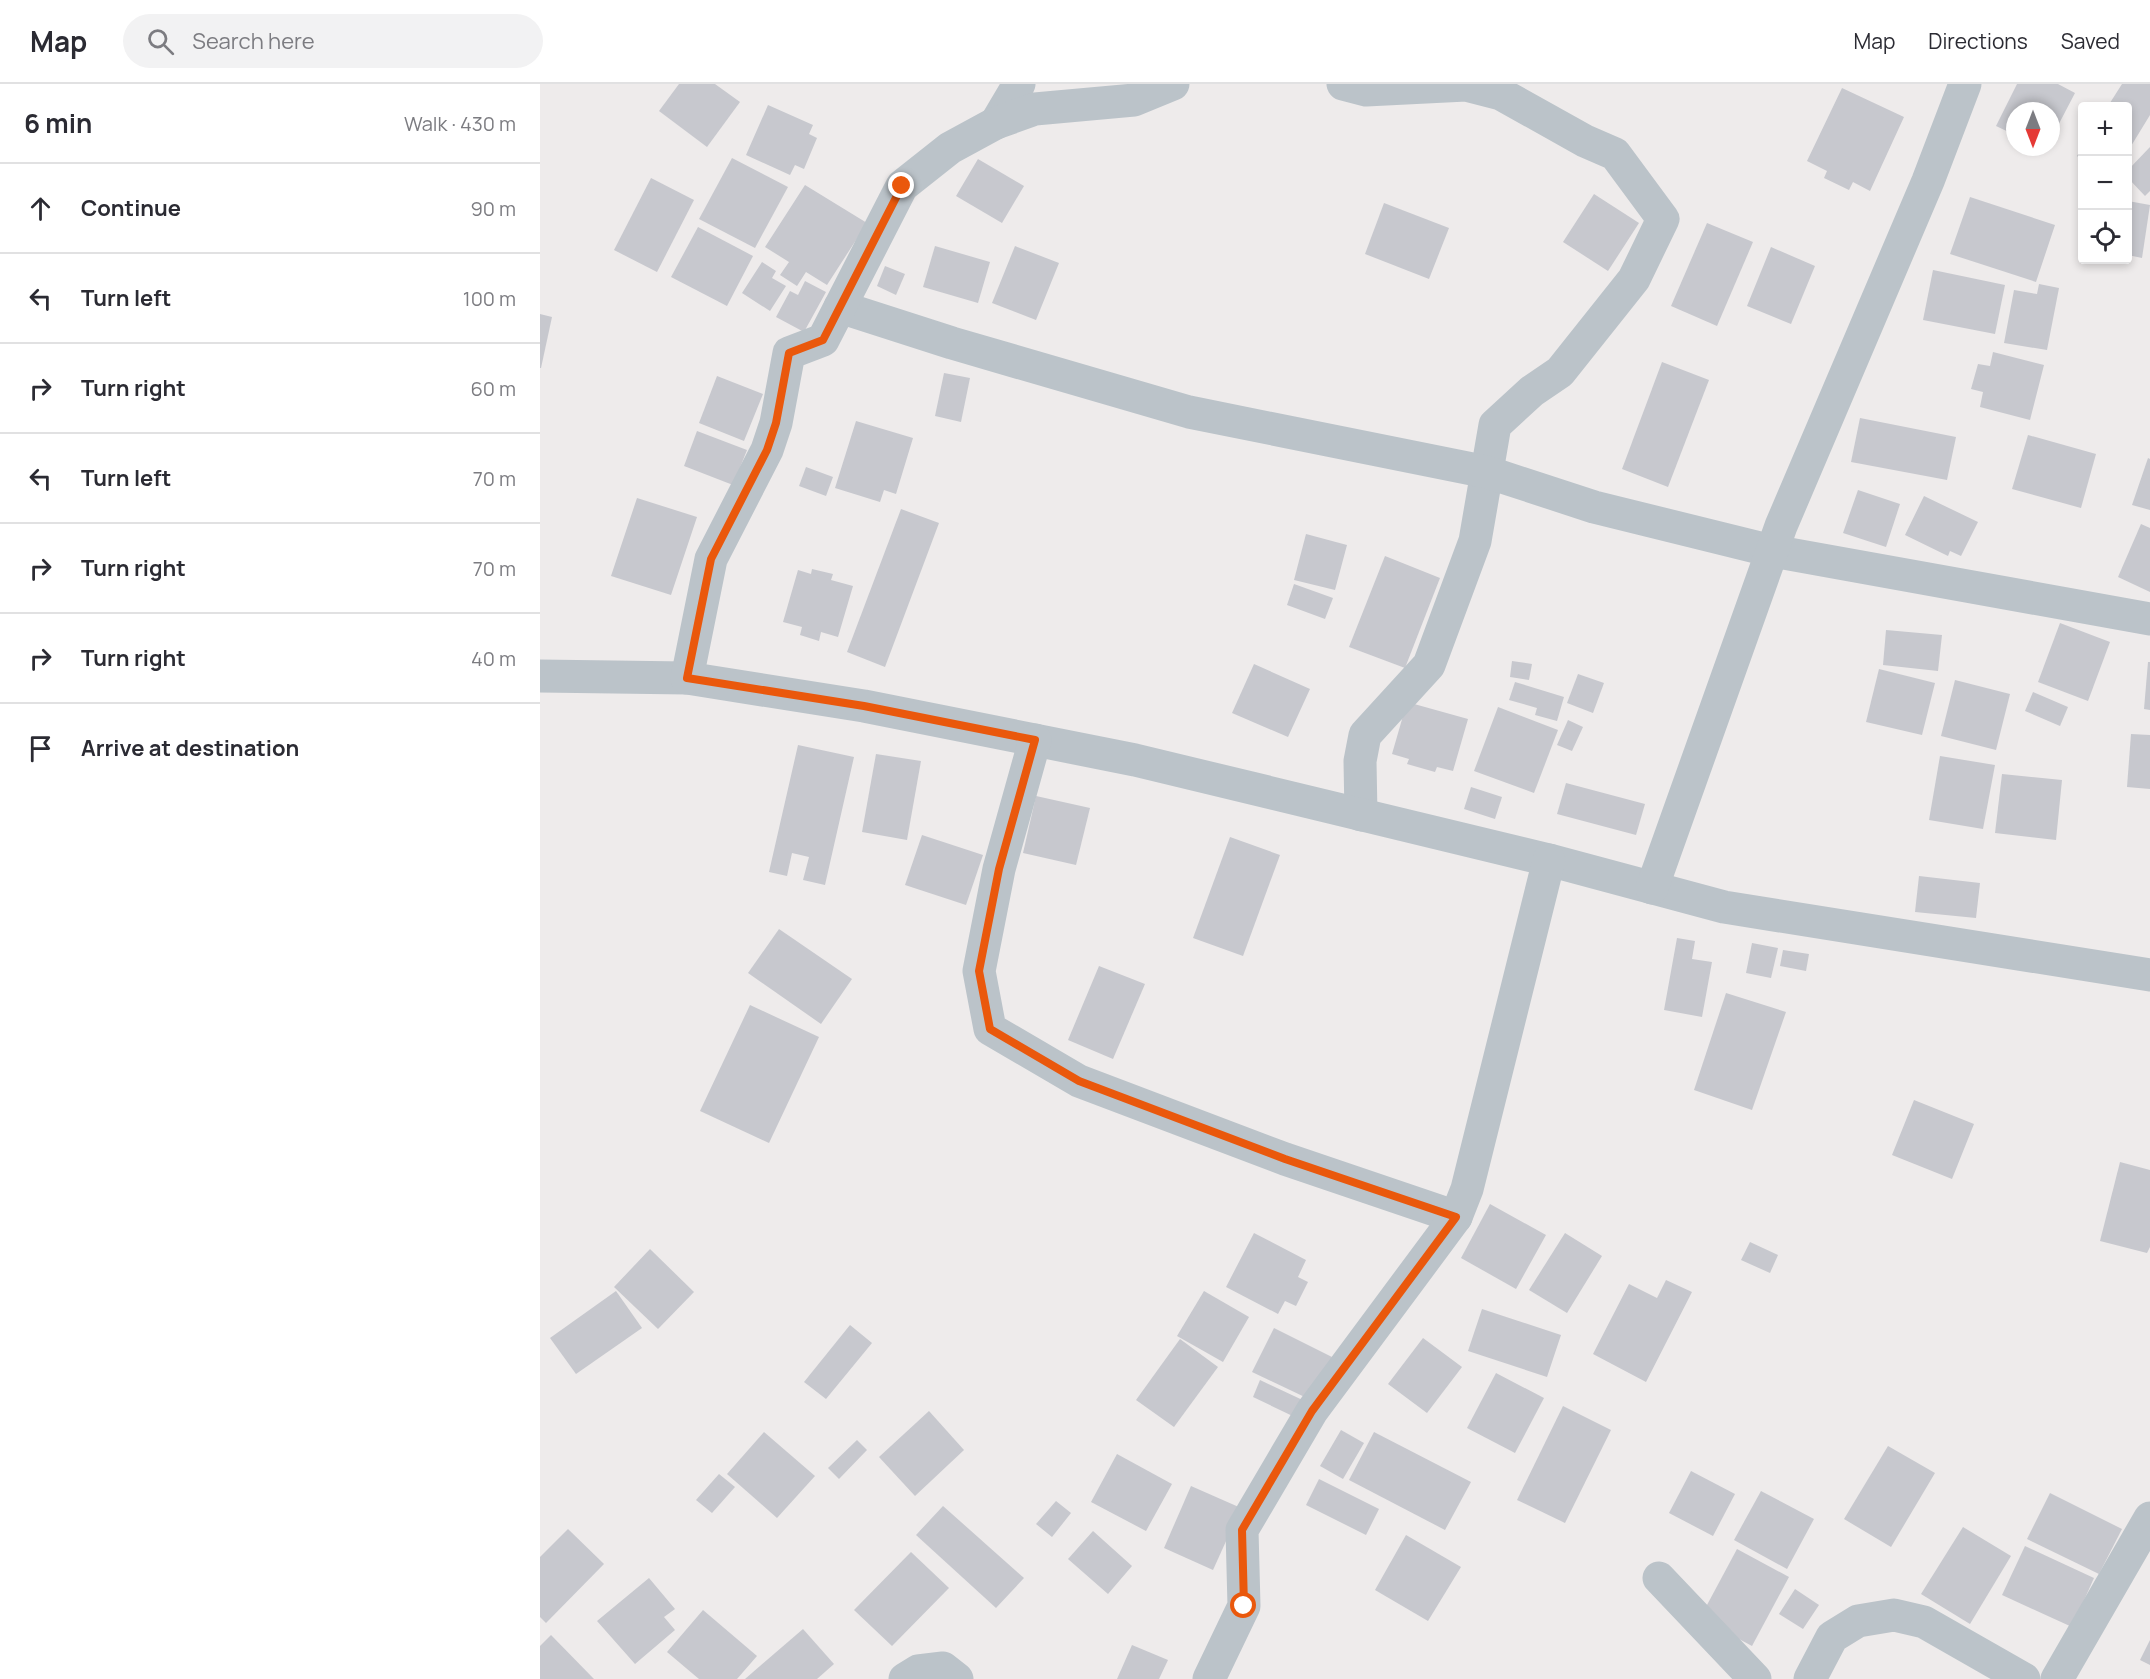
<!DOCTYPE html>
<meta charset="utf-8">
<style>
body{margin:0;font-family:Manrope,sans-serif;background:#f2f2f3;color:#2b2b33}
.controls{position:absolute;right:18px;top:18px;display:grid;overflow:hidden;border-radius:6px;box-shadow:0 3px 9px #0003}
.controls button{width:54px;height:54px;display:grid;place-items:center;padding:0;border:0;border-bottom:2px solid #e1e1e2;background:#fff;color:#2b2b33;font:30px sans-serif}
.compass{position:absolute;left:1466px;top:18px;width:54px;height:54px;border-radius:50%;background:#fff;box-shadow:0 3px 9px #0003;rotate:180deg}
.stop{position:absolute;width:18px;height:18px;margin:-14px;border:4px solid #ea580c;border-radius:50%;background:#fff}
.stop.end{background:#ea580c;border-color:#fff;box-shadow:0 2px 6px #0008}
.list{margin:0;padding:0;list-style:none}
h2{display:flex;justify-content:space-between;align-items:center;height:78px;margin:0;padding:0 24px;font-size:26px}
h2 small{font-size:20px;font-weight:400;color:#7c7c81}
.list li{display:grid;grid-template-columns:39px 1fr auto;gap:18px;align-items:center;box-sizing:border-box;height:90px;padding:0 24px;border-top:2px solid #e1e1e2}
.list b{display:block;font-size:22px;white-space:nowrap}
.list em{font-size:20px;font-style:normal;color:#7c7c81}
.icon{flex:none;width:33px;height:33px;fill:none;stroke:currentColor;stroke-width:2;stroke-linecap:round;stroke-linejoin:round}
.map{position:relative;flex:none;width:1610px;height:1595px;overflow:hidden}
header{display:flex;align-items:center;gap:36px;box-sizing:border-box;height:84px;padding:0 30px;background:#fff;border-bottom:2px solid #e1e1e2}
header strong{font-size:28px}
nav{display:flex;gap:33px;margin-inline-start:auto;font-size:21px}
.search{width:420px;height:54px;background:#f2f2f3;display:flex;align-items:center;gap:15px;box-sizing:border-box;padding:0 21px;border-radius:33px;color:#7c7c81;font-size:22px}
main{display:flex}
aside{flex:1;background:#fff}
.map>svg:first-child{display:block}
.building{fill:#c7c8ce}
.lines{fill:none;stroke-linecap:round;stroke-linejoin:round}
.minor{stroke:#bbc3c9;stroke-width:33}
.route{stroke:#ea580c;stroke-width:8}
</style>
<header>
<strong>Map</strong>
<div class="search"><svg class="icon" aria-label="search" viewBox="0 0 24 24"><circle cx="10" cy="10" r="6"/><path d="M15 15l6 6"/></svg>Search here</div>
<nav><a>Map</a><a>Directions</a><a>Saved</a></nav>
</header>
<main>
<aside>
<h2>6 min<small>Walk · 430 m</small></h2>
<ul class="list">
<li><svg class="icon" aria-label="ahead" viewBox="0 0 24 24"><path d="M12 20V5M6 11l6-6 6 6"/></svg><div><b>Continue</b></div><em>90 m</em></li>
<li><svg class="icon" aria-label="left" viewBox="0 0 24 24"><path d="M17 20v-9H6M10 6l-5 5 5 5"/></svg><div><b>Turn left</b></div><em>100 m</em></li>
<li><svg class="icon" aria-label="right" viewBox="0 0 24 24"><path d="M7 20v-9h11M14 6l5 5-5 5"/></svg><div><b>Turn right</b></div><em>60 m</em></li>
<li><svg class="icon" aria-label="left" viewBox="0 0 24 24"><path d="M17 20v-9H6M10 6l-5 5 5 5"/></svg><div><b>Turn left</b></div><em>70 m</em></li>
<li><svg class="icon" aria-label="right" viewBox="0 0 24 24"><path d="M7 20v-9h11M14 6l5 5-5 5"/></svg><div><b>Turn right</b></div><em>70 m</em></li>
<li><svg class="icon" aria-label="right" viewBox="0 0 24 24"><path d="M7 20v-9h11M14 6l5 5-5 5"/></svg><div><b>Turn right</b></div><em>40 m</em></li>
<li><svg class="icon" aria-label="arrive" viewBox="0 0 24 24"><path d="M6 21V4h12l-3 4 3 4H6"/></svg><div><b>Arrive at destination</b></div></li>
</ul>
</aside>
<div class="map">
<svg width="1610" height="1595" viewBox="0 0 1610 1595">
<rect width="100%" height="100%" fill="#eeebeb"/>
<!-- building -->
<g class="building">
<path d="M139,0H175L200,18L167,63L119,27Z"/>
<path d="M1477,0H1518L1535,9L1511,55V27H1475V51L1456,42Z"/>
<path d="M1582,0H1610V31L1588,67V22H1568Z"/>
<path d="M1302,4L1364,33L1330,107L1313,98L1309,106L1284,94L1287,87L1267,77Z"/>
<path d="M228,21L273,41L269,50L277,54L264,85L255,81L250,91L206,71Z"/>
<path d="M1542,63V76L1537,72Z"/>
<path d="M1610,63V107L1605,112L1588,94V86Z"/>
<path d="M192,74L248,103L215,164L159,135Z"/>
<path d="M438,75L484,102L462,139L416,112Z"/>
<path d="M111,94L154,116L117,188L74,166Z"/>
<path d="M265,101L327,139L287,201L266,188L257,202L240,191L249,178L225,163Z"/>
<path d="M1054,110L1099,139L1068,187L1023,158Z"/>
<path d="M1430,113L1515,141L1496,198L1410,170Z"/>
<path d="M1588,117L1610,121L1602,174L1588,171Z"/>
<path d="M844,119L909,144L889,195L825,170Z"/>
<path d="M1167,139L1213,158L1177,242L1131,222Z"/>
<path d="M158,143L213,172L187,222L131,193Z"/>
<path d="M395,162L450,178L438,219L383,203Z"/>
<path d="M475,162L519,179L496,236L452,219Z"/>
<path d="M1231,163L1275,182L1251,240L1207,222Z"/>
<path d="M222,178L236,187L232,194L246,202L230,227L202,209Z"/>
<path d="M345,182L365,190L356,211L337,202Z"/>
<path d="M1393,186L1465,201L1455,250L1383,236Z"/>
<path d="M265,197L286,208L264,248L236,233L250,207L258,211Z"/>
<path d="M1499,200L1519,204L1507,266L1464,259L1474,206L1497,210Z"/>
<path d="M0,230L12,233L1,284H0Z"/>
<path d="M1453,268L1504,281L1490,336L1440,323L1443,308L1431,305L1438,280L1450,282Z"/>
<path d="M1122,278L1169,296L1128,403L1082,385Z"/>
<path d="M404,289L430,294L421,338L395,332Z"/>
<path d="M177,292L223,310L204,357L159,339Z"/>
<path d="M1320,334L1416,353L1407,396L1311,378Z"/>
<path d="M316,337L373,354L356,410L344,406L340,418L295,404Z"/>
<path d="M157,347L207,366L193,401L144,382Z"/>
<path d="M1488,351L1556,370L1541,424L1472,405Z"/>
<path d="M1608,374L1610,375V426L1592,421Z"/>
<path d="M266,383L293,393L286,412L259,402Z"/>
<path d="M1318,406L1360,420L1346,463L1303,449Z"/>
<path d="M1384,412L1438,438L1421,472L1410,467L1408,472L1365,451Z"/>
<path d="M97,414L157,433L131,511L71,492Z"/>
<path d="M361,425L399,439L345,583L307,568Z"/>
<path d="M1601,440L1610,444V508L1578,493Z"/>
<path d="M766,450L807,461L795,506L754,496Z"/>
<path d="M845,472L900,494L865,584L809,563Z"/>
<path d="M272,485L293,490L291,496L313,502L298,553L281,548L279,557L260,551L262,543L243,538L258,486L271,490Z"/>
<path d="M754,500L793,514L785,535L747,521Z"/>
<path d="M1520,539L1570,558L1548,617L1498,598Z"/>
<path d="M1346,546L1402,551L1398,587L1343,581Z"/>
<path d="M972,577L992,580L989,596L970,593Z"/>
<path d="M1608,578H1610V626L1604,625Z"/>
<path d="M714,580L770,605L748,653L692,629Z"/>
<path d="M1339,585L1395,599L1382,651L1326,638Z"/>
<path d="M1038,590L1064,599L1053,629L1027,619Z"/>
<path d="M1415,596L1470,610L1456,666L1401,652Z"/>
<path d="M975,598L1024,613L1017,637L995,631L997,624L969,616Z"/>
<path d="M1493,608L1528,623L1520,642L1485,627Z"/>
<path d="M867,618L928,635L913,687L897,683L895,688L867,680L869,675L852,670Z"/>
<path d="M958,623L1018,646L994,709L934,687Z"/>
<path d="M1028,636L1043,643L1032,667L1017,661Z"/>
<path d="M1591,650L1610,651V705L1587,703Z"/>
<path d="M258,661L314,673L285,801L263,796L269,773L252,769L247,792L229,788Z"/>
<path d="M336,670L381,677L367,756L322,748Z"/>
<path d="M1400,672L1455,681L1443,745L1389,736Z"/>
<path d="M1462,690L1522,696L1516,756L1455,749Z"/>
<path d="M1026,699L1105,720L1096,751L1017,730Z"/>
<path d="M931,703L962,713L955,735L924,725Z"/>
<path d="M496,712L550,724L536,781L483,769Z"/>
<path d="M382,751L443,771L426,821L365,801Z"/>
<path d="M690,753L740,771L703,872L653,854Z"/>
<path d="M1379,792L1440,799L1436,834L1375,828Z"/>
<path d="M239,845L312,895L281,940L208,889Z"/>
<path d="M1137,854L1155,857L1152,875L1172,878L1162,933L1124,926Z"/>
<path d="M1212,859L1238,864L1231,894L1206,889Z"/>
<path d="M1243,866L1269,870L1266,887L1240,882Z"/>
<path d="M559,882L605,900L573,975L528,956Z"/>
<path d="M1186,909L1246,928L1212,1026L1154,1006Z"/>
<path d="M210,921L279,953L229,1059L160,1027Z"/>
<path d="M1374,1016L1434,1040L1412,1095L1352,1071Z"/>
<path d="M1580,1078L1610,1086V1163L1607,1169L1560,1157Z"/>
<path d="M950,1120L1006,1151L976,1205L921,1174Z"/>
<path d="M714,1149L766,1176L758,1193L768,1198L756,1222L745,1217L738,1230L686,1203Z"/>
<path d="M1025,1149L1062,1172L1027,1229L989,1206Z"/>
<path d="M1210,1158L1238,1171L1230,1189L1201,1176Z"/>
<path d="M110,1165L154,1208L118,1245L74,1203Z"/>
<path d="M1126,1196L1152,1208L1106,1298L1053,1270L1089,1200L1117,1214Z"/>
<path d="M76,1207L102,1244L36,1290L10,1254Z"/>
<path d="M664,1207L709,1233L683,1278L637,1252Z"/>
<path d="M942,1225L1021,1251L1007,1293L928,1267Z"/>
<path d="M310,1241L332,1259L286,1315L264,1298Z"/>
<path d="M734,1244L792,1273L771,1316L712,1288Z"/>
<path d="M883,1254L922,1283L887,1329L848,1300Z"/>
<path d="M640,1255L678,1283L634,1343L596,1316Z"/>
<path d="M956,1289L1004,1314L975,1369L927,1344Z"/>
<path d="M720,1296L769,1319L761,1336L713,1313Z"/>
<path d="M1023,1322L1071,1346L1025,1439L977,1416Z"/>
<path d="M389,1327L424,1366L375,1412L339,1373Z"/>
<path d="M801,1346L824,1359L803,1395L780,1382Z"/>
<path d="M224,1348L275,1392L237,1434L187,1390Z"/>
<path d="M834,1348L931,1398L905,1446L809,1396Z"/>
<path d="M317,1356L327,1366L299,1395L288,1384Z"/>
<path d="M1348,1362L1395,1389L1351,1463L1304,1435Z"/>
<path d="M577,1370L632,1400L606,1447L551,1418Z"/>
<path d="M1151,1387L1195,1410L1173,1452L1129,1429Z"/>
<path d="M179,1390L195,1403L172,1429L156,1416Z"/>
<path d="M779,1395L839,1425L826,1451L766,1421Z"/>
<path d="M651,1402L701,1424L673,1486L624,1464Z"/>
<path d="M1221,1407L1274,1435L1247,1485L1194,1456Z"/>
<path d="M1510,1409L1582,1445L1559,1490L1487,1455Z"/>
<path d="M516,1417L531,1429L512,1453L496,1440Z"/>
<path d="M403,1422L484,1494L456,1524L376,1451Z"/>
<path d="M1423,1443L1471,1472L1430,1540L1381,1510Z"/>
<path d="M28,1445L64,1480L6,1539L0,1533V1473Z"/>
<path d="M553,1447L592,1482L568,1510L528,1475Z"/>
<path d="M866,1451L921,1483L888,1537L835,1506Z"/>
<path d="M1485,1462L1554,1494L1532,1543L1462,1511Z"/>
<path d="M1197,1465L1249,1493L1212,1562L1160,1534Z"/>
<path d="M371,1468L409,1504L352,1562L314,1526Z"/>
<path d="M109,1494L135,1525L124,1533L135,1546L95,1580L57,1537Z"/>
<path d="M1255,1505L1279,1521L1263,1545L1239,1530Z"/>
<path d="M163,1526L217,1572L197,1595H159L127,1568Z"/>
<path d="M263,1545L294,1580L277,1595H205Z"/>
<path d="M11,1551L54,1595H0V1562Z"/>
<path d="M1610,1556V1581L1600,1576Z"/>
<path d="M592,1561L628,1576L619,1595H577Z"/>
</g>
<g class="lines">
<!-- minor -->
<g class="minor">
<path d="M803,0L826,6L926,1L961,10L1045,57L1075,70L1123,135L1094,195L1020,288L992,307L955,341L935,457L889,581L825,651L820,677L821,731"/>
<path d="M456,39L479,0"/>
<path d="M300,223L412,259L649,328L947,388L1054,423L1232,467L1610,535"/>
<path d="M0,592L147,594L324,622L595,676L1009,776L1184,823L1610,891"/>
<path d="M147,594L171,475L227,366L236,339L249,269L283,256L362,102L410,64L456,39L495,25L594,16L633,0"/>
<path d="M495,656L459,785L439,887L450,945L539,997L745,1075L916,1133"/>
<path d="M1112,804L1241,442L1388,97L1425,0"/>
<path d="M1119,1494L1215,1595"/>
<path d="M365,1595L378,1587L403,1584L417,1595"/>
<path d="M669,1595L704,1522L702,1446L772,1327L916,1133L927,1105L1009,776"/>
<path d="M1270,1595L1292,1553L1318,1537L1354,1531L1384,1538L1484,1595"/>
<path d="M1517,1595L1610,1434"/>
</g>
</g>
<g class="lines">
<!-- route -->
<path class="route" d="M362,102L283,256L249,269L236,339L227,366L171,475L147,594L324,622L495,656L459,785L439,887L450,945L539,997L745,1075L916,1133L772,1327L702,1446L704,1522"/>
</g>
</svg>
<div class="controls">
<button>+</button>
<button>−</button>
<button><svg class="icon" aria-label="locate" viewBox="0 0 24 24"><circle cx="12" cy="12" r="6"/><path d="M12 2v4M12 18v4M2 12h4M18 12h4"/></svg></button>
</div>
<svg class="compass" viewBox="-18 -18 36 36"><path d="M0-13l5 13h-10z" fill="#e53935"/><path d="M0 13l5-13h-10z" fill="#7c7c81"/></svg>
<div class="stop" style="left:704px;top:1522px"></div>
<div class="stop end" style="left:362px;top:102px"></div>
</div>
</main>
